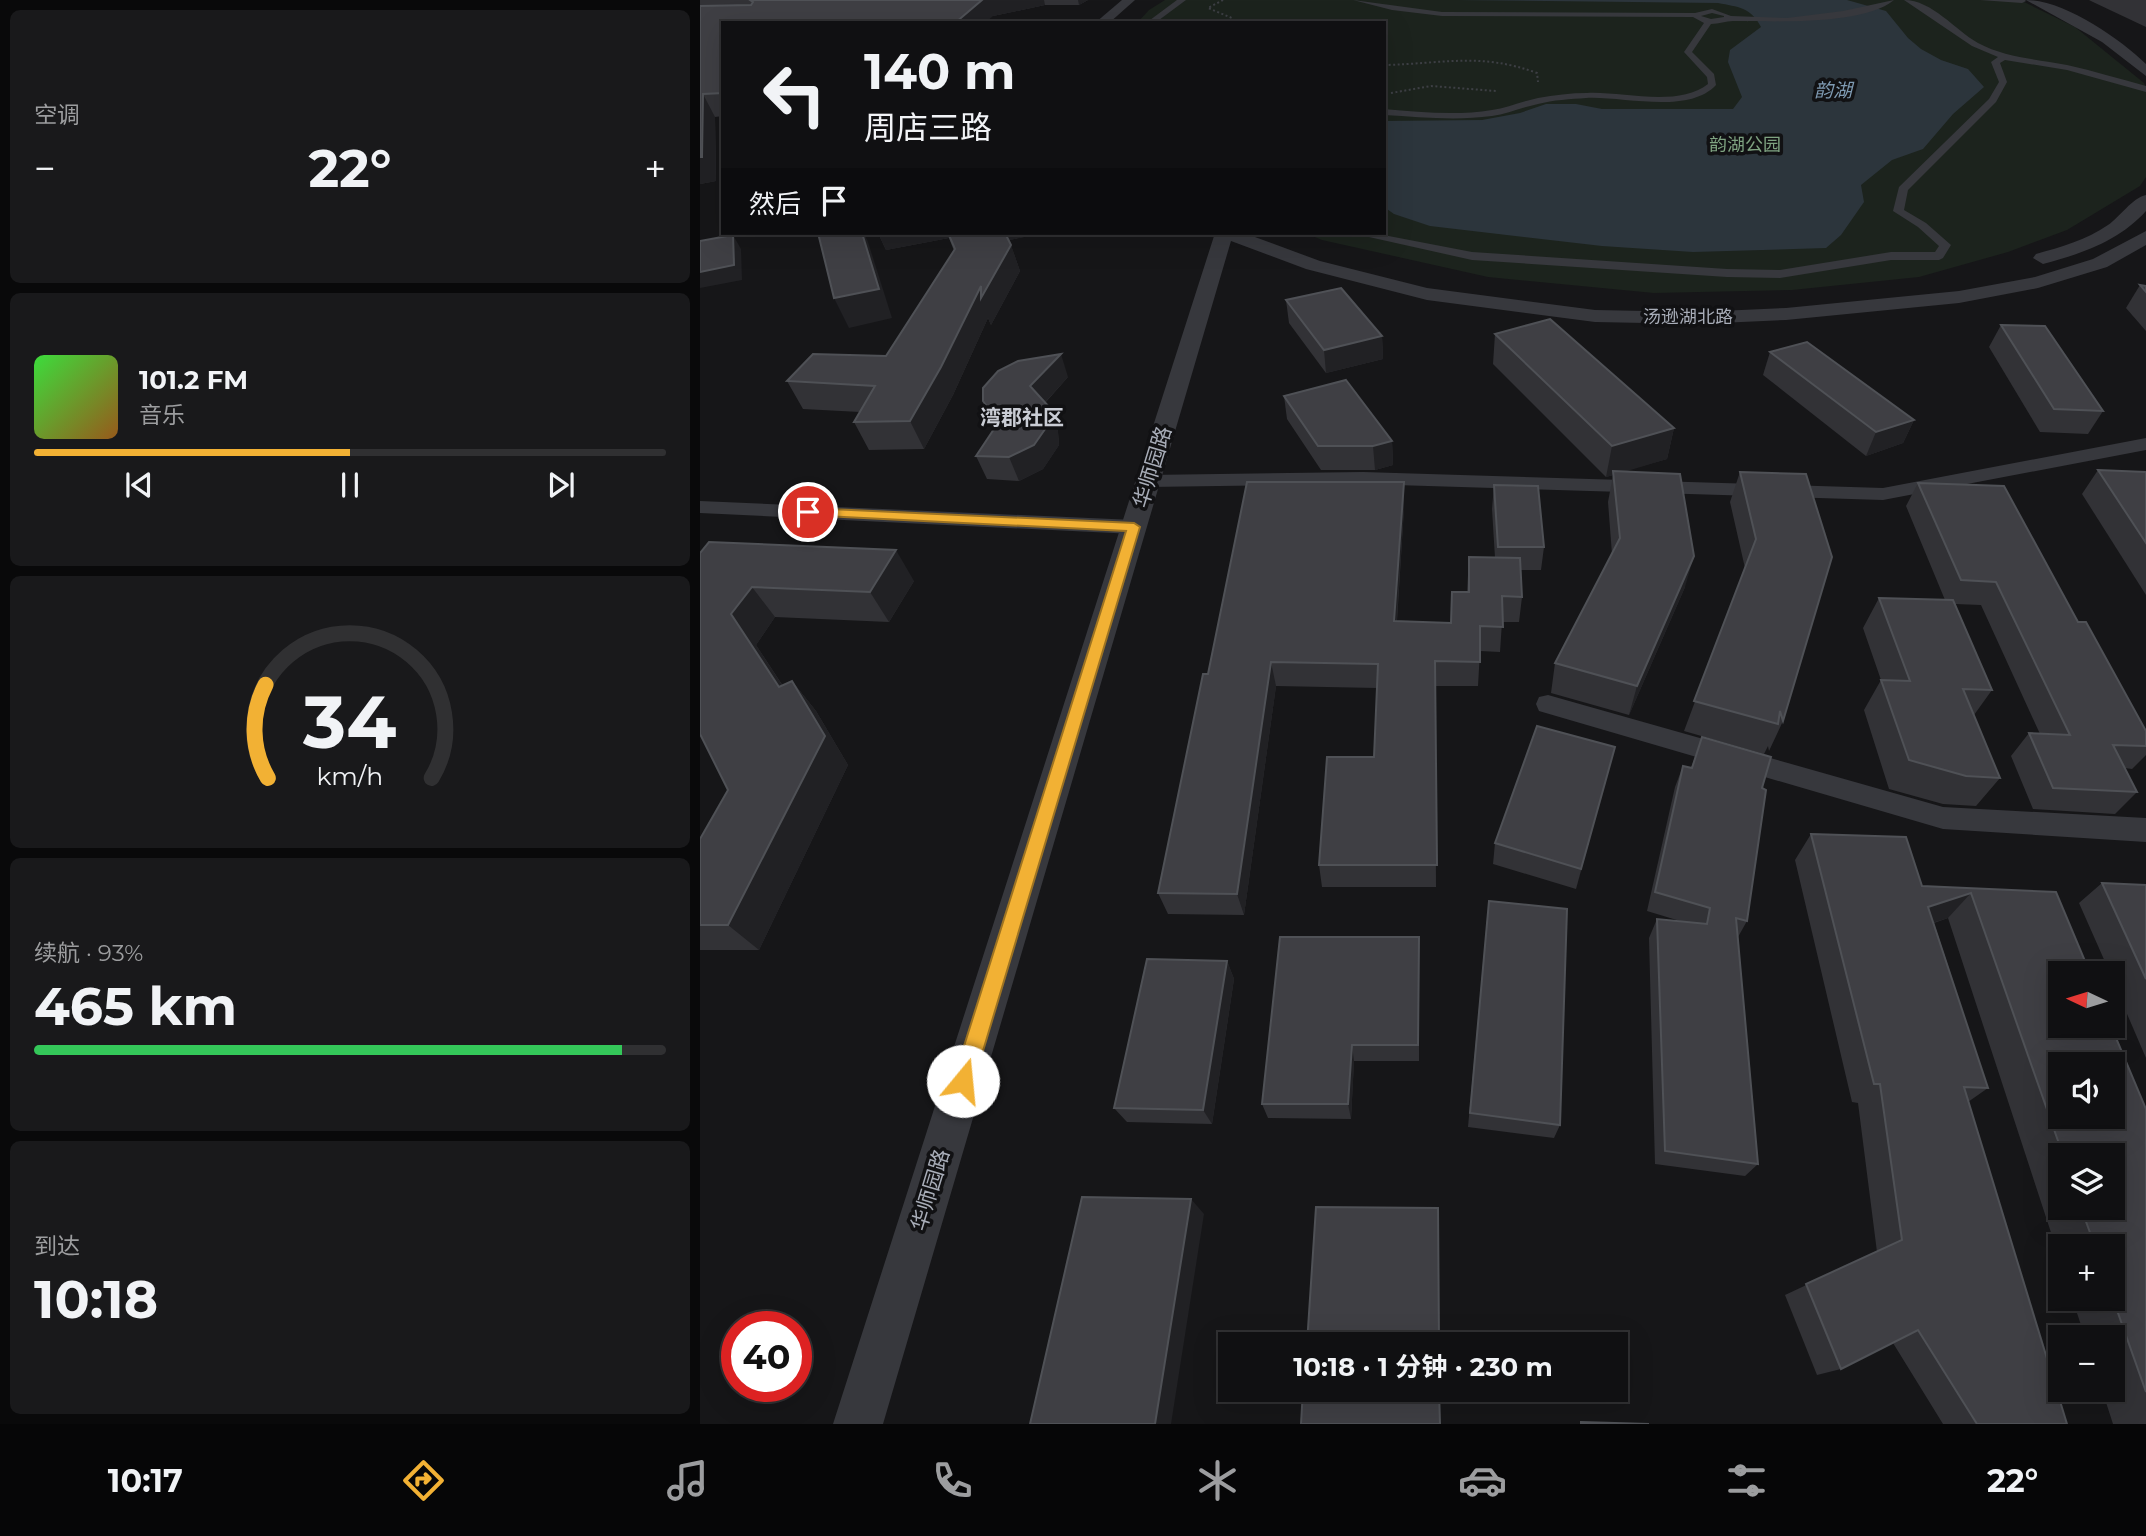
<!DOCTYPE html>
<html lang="zh">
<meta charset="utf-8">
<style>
body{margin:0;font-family:Montserrat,"Noto Sans SC",sans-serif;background:#19191b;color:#f1f3f6;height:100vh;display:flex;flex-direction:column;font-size:26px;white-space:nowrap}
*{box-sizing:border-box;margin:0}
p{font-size:23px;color:#9c9d9f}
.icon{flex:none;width:38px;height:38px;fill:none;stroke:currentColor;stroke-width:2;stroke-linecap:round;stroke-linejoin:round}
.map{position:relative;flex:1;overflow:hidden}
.sheet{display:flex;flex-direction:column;gap:10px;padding:10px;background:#09090a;width:700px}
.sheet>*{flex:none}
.banner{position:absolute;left:21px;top:21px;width:665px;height:214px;border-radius:0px;box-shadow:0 7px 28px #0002,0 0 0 2px #303032;background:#101012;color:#f1f3f6;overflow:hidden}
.needle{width:46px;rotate:274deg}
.controls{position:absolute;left:1348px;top:961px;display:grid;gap:14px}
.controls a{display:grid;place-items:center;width:77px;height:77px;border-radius:0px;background:#101012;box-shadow:0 7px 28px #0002,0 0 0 2px #303032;font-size:35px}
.speed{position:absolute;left:21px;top:1311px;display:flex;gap:14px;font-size:35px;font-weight:700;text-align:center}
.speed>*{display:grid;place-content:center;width:91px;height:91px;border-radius:50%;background:#101012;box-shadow:0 7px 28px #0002,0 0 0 2px #303032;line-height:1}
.speed .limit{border:10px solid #d22;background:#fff;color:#111}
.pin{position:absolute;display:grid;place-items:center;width:60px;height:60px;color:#fff;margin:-30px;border:4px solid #fff;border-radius:50%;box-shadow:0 2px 7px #0007}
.me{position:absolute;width:77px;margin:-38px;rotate:17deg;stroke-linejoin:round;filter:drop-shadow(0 0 5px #0008)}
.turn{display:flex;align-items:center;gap:24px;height:147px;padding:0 28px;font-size:32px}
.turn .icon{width:91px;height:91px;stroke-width:2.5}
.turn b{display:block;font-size:49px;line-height:60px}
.then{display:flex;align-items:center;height:66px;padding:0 28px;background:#0003;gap:14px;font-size:26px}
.big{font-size:52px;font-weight:700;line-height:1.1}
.sheet .widget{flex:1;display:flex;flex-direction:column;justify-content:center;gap:10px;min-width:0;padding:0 24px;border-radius:10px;background:#19191b}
.sheet .dial{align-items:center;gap:0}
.dial svg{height:182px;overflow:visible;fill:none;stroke:#303032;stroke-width:7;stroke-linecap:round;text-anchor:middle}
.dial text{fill:#f1f3f6;stroke:none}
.song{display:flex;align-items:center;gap:21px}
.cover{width:84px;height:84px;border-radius:10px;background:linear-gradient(135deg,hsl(120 70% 55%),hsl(30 70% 35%))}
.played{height:7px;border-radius:4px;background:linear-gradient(90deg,#f2b134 50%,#303032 50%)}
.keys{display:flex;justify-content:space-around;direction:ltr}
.heat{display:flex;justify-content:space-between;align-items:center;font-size:38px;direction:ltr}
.charge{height:10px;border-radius:5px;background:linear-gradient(90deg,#34c759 93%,#303032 0)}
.trip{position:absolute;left:518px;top:1332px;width:410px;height:70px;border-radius:0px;background:#101012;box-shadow:0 7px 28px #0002,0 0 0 2px #303032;font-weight:700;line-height:70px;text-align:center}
.tab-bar{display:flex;height:112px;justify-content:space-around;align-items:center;background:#060607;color:#9c9d9f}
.tab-bar .icon{width:49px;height:49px}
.tab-bar .current{color:#f2b134}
.tab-bar b{font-size:32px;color:#f1f3f6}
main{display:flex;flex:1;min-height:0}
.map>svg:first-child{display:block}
</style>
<main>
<section class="sheet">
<div class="widget"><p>空调</p>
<div class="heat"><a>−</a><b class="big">22°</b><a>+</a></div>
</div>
<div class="widget">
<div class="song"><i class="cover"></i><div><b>101.2 FM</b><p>音乐</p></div></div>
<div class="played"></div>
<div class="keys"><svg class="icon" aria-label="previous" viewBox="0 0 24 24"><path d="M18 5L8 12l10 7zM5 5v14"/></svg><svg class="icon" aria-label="pause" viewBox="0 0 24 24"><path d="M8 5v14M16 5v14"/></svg><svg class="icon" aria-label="next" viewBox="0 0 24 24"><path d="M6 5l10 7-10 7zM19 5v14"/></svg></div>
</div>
<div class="widget dial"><svg viewBox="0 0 100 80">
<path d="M14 69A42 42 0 1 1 86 69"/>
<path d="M14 69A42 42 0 0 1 13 28" stroke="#f2b134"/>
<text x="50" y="56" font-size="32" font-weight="700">34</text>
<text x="50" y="72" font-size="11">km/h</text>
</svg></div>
<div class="widget"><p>续航 · 93%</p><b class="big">465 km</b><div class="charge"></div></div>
<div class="widget"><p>到达</p><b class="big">10:18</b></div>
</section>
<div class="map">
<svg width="1446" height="1424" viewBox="0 0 1446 1424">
<rect width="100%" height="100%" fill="#161618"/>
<path fill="#1c231d" d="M465 0H1320L1375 27 1444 83 1446 87V177L1440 186 1367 230 1308 252 1219 277 1092 290 954 293 788 277 622 240 605 233H684V23H437L449 10Z"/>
<path fill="#2c353c" d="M756 0H1147L1186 11 1208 38 1221 49 1241 60 1268 69 1284 87 1253 114 1223 149 1192 160 1161 185 1164 202 1141 235 1126 248 993 252 902 246 730 226 694 214 684 207V121L782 120 820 113 846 104H876L902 109H1033L1042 97 1028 62 1030 50 1061 27C1051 7 1038 7 1018 3Z"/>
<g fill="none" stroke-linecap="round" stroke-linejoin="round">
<g stroke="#3d3f44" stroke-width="2" stroke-dasharray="2 2.5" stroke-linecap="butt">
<path d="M523 0 508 8 532 18 536 23"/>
<path d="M684 65C742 64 780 52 837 73L838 82"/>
<path d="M691 93 731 86 796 91"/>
</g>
<g fill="#37383d" fill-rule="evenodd">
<path d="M477 0H486L455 23H446Z"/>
<path d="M653 0 742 12 995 13 1012 9 1031 16 1087 18 1143 11 1194 0C1163 26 1072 21 1033 21 1026 21 1019 24 1011 24L992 52 1014 74 1016 85C988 115 923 96 886 98 871 99 853 100 838 104 823 107 807 114 792 116 755 121 720 117 684 115V109C720 112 756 116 792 110 807 108 823 101 838 98 854 95 871 93 887 93 921 91 978 108 1008 84L1007 77 984 52 1004 23 993 17 742 16 692 10ZM1012 13 1024 16V17L1011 19 1001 16Z"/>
<path d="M1204 0C1232 0 1255 30 1278 43 1306 58 1337 59 1367 65 1394 71 1420 79 1446 86V92L1367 70 1305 60 1300 63 1307 82 1296 102 1208 190 1204 210 1226 223 1251 245 1243 258 1239 260H1191L1080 278 1027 277 772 260 651 233H673L772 252 1027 269 1080 270 1191 252H1235L1239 246 1218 227 1193 211 1199 187 1289 99 1299 82 1291 62 1298 57 1272 46Z"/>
<path d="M1280 0H1325L1326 1 1322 3Z"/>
</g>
<g fill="#37383d" fill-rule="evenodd">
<path d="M1446 438V450L1183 500 663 484 448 487 441 485 438 481 441 477 448 475 663 472 1183 488Z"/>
<path d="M0 501 434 520 441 522 444 527 441 532 434 534 0 513Z"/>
<path d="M848 695 1243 807 1446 818V842L1243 829 839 711 836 704 839 697Z"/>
</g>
<g fill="#37383d" fill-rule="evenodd">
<path d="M422 0H435L409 23H395Z"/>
<path d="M1326 0C1364 0 1419 38 1446 64V76L1402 42Z"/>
<path d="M1446 195V211C1419 241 1381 254 1343 264L1333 258 1336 254C1361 247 1386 240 1408 225 1420 217 1432 198 1446 195Z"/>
<path d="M1446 231V245L1407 267 1338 288 1259 303 1086 320 997 324 895 322 727 300 606 269 531 241 183 1424H133L515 233H544L620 261 727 288 895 310 997 312 1086 308 1259 291 1335 277 1393 259Z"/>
</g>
</g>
<g fill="#323236" fill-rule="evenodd">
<path d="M0 0H388L379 5H345L293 16 23 23V116L15 117 16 181 0 184Z"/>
<path d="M1389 0H1446V27L1393 2Z"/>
<path d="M178 233H334V235L309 240 320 271 291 325 288 318 253 395 224 449 169 450 154 422 160 412 103 409 87 381 186 356 254 251 249 238 186 250Z"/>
<path d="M1440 285 1446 286V331L1426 308Z"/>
<path d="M586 300 682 336 683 359 626 373 589 323Z"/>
<path d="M1301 325 1403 411 1388 434 1340 432 1289 347Z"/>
<path d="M795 334 974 428 967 459 924 471 985 587 929 715 851 693 855 663 912 554 908 502 913 475 906 477 793 364Z"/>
<path d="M1070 352 1214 420 1203 443 1166 456 1063 375Z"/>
<path d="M368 377 345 403 350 408 358 432 359 445 343 469 319 481 287 479 276 456 295 428 283 401Z"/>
<path d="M584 396 692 441 693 465 675 470H621L587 419Z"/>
<path d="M1398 470 1446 472V595L1382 494Z"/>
<path d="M1040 472 1106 474 1083 721 1069 751 1068 746 1064 754 984 731 1045 568 1030 502Z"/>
<path d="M704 482V508L697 621 751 623 767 592 769 557 795 558 792 509 794 485 844 547 841 570H821L822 597 819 622H802L800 652 780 651 778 686H735L736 887H622L619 865 674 757 677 688 576 686 544 915 468 914 458 893 508 674Z"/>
<path d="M1218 483 1378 622 1446 731V755L1432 769 1425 768 1437 792 1415 814 1333 809 1311 756 1329 733 1340 734 1281 605 1255 604 1292 690 1274 715 1300 778 1276 806 1243 804 1189 789 1164 710 1181 680 1163 628 1179 598 1245 600 1206 506Z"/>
<path d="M0 553 214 581 189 622 75 617 56 645 83 686 92 681 116 711 148 765 59 950H0V839L28 790Z"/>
<path d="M1002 737 1062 788 1047 921 1038 937 1058 1164 1045 1176 955 1164 949 938 957 919 980 921 947 911 975 787 983 766 991 768Z"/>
<path d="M915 747 876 889 793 864 795 843Z"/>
<path d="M1111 834 1222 886 1356 892 1446 1109V1424H1413L1402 1390H1412V1337H1385L1372 1298H1412V1246H1360V1260L1248 918 1234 923 1288 1088 1268 1102 1367 1424H1243L1193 1343 1141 1369 1117 1375 1085 1295 1177 1252 1158 1103 1152 1102 1095 860ZM1360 1155H1412V1208H1360Z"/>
<path d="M1402 883 1446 885V1058L1412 979V973H1410L1379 903Z"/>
<path d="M787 920 860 1125 854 1138 768 1127Z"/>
<path d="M719 937V1061H654L651 1119 568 1118 562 1104Z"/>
<path d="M527 961 534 979 512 1124 427 1122 414 1108Z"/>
</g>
<g fill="#212124">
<path d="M282 0H344L345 5 293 16 285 23H255Z"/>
<path d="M378 0H388L379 5Z"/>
<path d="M3 94 15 117 16 181 0 184V157Z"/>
<path d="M162 233H164L168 242 192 318 149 328 134 298Z"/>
<path d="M178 233H247L249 238 186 250Z"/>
<path d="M302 233H334V235L305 241Z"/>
<path d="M33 235 41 249 42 280 0 288V272Z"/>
<path d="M311 245 320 271 291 325 288 318 253 395 224 449 210 421 281 286Z"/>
<path d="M682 336 683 359 626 373 624 350Z"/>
<path d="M361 354 368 377 339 409 330 386Z"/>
<path d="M350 408 358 432 359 445 343 469 319 481 309 457Z"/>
<path d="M1214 420 1203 443 1166 456 1176 432Z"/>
<path d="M974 428 967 459 914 475 913 471V475L906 477 912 446Z"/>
<path d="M692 441 693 465 675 470 673 446Z"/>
<path d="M704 482V508L695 646 694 621Z"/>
<path d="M196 550 214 581 189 622 170 592Z"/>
<path d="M994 556 985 587 929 715 937 686Z"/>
<path d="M52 587 75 617 56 645 103 717 79 687 31 614Z"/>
<path d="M571 662 576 686 544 915 537 894Z"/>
<path d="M92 681 116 711 148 765 59 950 28 925Z"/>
<path d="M1271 893 1248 918 1207 931 1228 907Z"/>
<path d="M527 961 534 979 512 1124 503 1110Z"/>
<path d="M652 1045 654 1061 651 1119 648 1104Z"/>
<path d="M491 1199 504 1214 471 1424H455Z"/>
</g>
<g fill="#3f3f44" stroke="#4f5156" stroke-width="2" fill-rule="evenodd">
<path d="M50 0H282L255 23H23V93L3 94 2 157H0V6L51 5 53 2Z"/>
<path d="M118 233H162L179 289 134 298Z"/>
<path d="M248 233H305L311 245 281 298V286L241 367 210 421 154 422 175 386 87 381 113 354 186 356 255 249Z"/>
<path d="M33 235 34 265 0 272V241Z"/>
<path d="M1440 285 1446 286V292Z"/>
<path d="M641 288 682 336 624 350 586 300Z"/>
<path d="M850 319 974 428 912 446 795 334Z"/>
<path d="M1301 325 1345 326 1403 411 1354 409Z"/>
<path d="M1107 342 1214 420 1176 432 1070 352Z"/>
<path d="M361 354 330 386 350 408V422L334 445 309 457 276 456 298 423 283 401V388L298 371 318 361Z"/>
<path d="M646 380 692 441 673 446H618L584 396Z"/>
<path d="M1398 470 1446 472V543Z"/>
<path d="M913 471 980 474 994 556 937 686 855 663 920 538Z"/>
<path d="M1040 472 1106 474 1132 557 1083 721 1080 711 1078 724 994 701 1056 539Z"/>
<path d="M547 482H704L694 621 751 623 752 592H769V557L820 558 822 597 802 596 803 627 780 626V662L735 661 737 865H619L627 757H674L678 664 571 662 537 894 458 893 503 674H508Z"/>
<path d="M1218 483 1304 486 1378 622H1386L1446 731V746L1413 745 1437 792 1353 788 1329 733 1370 735 1296 582 1261 580Z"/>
<path d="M794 485 838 486 844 547H798Z"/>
<path d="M9 542 196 550 170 592 52 587 31 614 79 687 92 681 125 736 28 925H0V839L28 790 0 734V553Z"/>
<path d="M1179 598 1253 600 1292 690 1263 689 1300 778 1266 776 1209 760 1181 680 1210 681Z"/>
<path d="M837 726 915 747 881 869 795 843Z"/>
<path d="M1002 737 1071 757 1062 788 1066 790 1047 921 1036 918 1058 1164 965 1151 957 919 1007 924 1010 908 955 892 983 766 992 768Z"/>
<path d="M1111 834 1206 837 1222 886 1356 892 1390 973H1360V1026H1411L1446 1109V1392L1412 1296V1246H1395L1381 1208H1412V1155H1363L1271 893 1228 907 1288 1088 1264 1087 1367 1424H1277L1218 1330 1141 1369 1106 1284 1202 1240 1180 1084H1174ZM1360 1064H1412V1116H1360Z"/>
<path d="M1402 883 1446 885V979Z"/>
<path d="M789 901 867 909 860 1125 770 1113Z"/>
<path d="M580 937H719L718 1045H652L648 1104H562Z"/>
<path d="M447 959 527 961 503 1110 414 1108Z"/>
<path d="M382 1197 491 1199 455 1424H330Z"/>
<path d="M616 1207 738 1208 739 1344H607Z"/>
<path d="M603 1390H739L740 1424H601Z"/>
<path d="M881 1422 949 1424H881Z"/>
</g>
<path fill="#f2b134" stroke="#9d7322" stroke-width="2" d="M108 508 434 523 440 527 274 1081 270 1089 263 1092 256 1089 253 1081 426 531 104 515 102 512Z"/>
<g text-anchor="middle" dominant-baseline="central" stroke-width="7" stroke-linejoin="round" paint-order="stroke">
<g font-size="18" fill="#7fa381" stroke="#111113">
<text x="1045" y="145">韵湖公园</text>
</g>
<g font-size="18" fill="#a8adb8" stroke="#111113">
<text x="988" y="317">汤逊湖北路</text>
</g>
<g font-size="19" font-style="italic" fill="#7f9bb3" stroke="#111113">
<text x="1133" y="90">韵湖</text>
</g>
<g font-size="21" font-weight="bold" fill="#c9ccd4" stroke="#111113">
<text x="322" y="417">湾郡社区</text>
</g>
<g font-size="21" fill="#a8adb8" stroke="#111113">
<text transform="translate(452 467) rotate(-73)">华师园路</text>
<text transform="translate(230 1190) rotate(-73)">华师园路</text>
</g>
</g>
</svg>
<div class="controls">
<a><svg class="needle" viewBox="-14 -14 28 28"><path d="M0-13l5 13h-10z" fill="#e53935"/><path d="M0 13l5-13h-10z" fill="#9c9d9f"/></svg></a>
<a><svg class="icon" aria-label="sound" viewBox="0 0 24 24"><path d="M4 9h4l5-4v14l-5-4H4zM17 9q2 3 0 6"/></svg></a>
<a><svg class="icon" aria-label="layers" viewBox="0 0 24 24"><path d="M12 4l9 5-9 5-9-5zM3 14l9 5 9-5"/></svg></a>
<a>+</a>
<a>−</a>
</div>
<div class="speed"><div class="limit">40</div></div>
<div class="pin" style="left:108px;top:512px;background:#d93025"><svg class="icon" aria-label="arrive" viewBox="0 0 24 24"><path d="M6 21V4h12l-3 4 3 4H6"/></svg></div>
<svg class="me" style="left:263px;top:1081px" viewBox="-20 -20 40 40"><circle r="19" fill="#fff"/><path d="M0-13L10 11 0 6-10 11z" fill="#f2b134"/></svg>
<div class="trip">10:18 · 1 分钟 · 230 m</div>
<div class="banner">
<div class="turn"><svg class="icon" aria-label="left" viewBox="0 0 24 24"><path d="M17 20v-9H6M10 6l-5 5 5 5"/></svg><div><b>140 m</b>周店三路</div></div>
<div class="then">然后<svg class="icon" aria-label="arrive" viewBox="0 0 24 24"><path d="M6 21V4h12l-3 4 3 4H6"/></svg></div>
</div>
</div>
</main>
<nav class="tab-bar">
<b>10:17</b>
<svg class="icon current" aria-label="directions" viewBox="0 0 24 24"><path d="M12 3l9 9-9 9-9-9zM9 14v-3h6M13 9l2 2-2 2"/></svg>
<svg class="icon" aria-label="music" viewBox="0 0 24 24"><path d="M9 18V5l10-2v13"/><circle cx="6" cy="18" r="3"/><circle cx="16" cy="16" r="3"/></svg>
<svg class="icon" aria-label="phone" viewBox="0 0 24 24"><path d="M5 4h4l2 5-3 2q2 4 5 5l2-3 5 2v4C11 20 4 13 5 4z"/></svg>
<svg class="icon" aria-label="climate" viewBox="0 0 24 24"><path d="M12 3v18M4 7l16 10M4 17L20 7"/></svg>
<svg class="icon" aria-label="car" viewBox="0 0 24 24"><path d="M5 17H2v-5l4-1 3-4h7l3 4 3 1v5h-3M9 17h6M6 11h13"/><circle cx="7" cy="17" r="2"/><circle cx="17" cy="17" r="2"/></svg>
<svg class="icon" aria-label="filters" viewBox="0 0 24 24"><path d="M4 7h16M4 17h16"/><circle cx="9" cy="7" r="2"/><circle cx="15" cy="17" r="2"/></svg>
<b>22°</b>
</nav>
